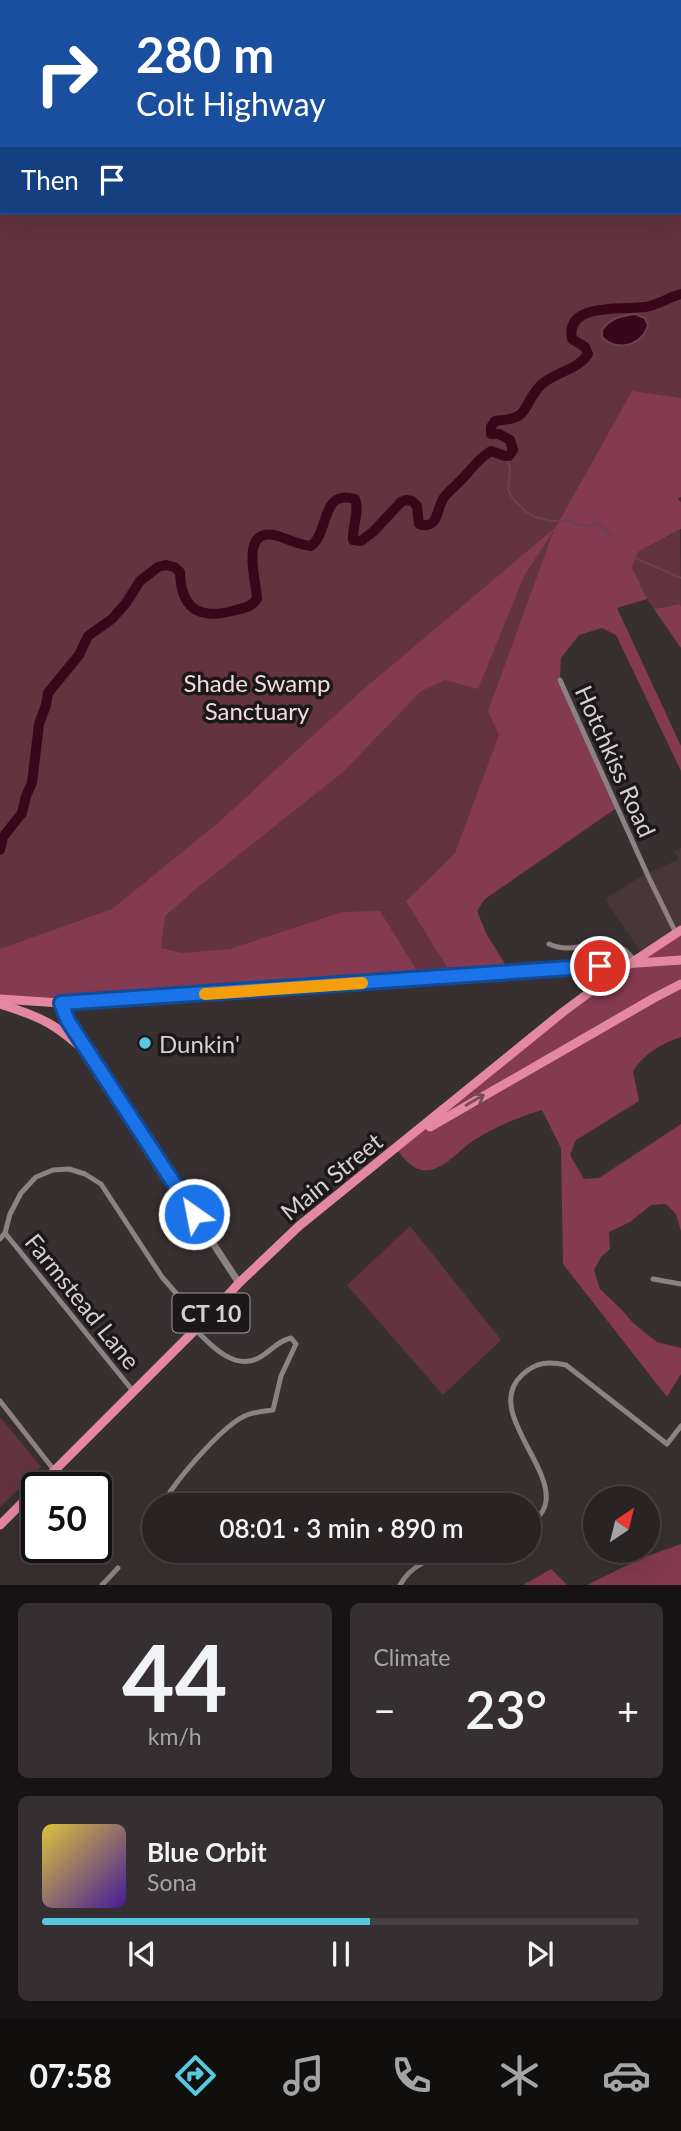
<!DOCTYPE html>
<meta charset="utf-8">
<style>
body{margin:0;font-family:Lato,sans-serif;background:#362f31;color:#f1f3f6;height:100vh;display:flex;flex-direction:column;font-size:26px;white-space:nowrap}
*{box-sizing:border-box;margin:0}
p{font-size:23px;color:#a5a4a6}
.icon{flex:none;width:38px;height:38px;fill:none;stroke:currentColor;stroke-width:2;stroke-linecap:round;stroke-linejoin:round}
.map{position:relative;height:1585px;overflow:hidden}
.drawer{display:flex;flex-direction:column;gap:18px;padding:18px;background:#171314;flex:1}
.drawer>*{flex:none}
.guide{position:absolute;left:0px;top:0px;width:682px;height:214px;box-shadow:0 7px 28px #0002,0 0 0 2px #464041;background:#1a4fa0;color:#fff;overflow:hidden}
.needle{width:46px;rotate:35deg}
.tools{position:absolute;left:583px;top:1486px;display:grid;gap:14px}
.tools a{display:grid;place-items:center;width:77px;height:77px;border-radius:50%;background:#2a2324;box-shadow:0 7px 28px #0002,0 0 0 2px #464041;font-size:35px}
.speed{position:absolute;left:21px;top:1472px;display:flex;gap:14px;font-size:35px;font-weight:700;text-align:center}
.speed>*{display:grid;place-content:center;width:91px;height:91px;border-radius:50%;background:#2a2324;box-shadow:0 7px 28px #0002,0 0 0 2px #464041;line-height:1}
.speed .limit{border:4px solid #111;border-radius:10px;background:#fff;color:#111}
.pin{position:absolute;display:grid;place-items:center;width:60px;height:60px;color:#fff;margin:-30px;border:4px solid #fff;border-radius:50%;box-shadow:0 2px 7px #0007}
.me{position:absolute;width:77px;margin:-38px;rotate:327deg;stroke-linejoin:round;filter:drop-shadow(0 0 5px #0008)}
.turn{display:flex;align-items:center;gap:24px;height:147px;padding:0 21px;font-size:32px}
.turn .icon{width:91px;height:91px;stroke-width:2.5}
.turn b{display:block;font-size:49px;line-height:60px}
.then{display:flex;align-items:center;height:66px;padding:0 21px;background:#0003;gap:14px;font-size:26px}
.big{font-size:52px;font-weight:600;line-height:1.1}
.drawer .tile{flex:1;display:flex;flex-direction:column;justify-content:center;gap:10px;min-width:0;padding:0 24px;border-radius:10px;background:#362f31}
.drawer .dial{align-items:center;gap:0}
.dial b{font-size:91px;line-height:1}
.song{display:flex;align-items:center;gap:21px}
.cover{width:84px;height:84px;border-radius:10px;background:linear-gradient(135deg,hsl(50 70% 55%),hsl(260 70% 35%))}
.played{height:7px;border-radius:4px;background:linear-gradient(90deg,#56c9e1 55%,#464041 55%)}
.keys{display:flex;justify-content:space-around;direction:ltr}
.heat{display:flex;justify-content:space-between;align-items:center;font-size:38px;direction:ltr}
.drawer .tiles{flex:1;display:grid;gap:18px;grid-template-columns:1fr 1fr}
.tile:last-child{grid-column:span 2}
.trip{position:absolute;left:142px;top:1493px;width:399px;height:70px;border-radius:35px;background:#2a2324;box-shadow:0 7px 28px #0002,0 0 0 2px #464041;font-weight:600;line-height:70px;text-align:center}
.dock{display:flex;height:112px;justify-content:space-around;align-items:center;background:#110e0e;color:#a5a4a6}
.dock .icon{width:49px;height:49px}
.dock .selected{color:#56c9e1}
.dock b{font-size:32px;color:#f1f3f6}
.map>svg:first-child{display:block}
</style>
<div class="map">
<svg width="681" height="1585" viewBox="0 0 681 1585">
<rect width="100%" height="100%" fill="#382f30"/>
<path fill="#47373b" d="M681 848V930L643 955 606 901 608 897 647 873 678 860 674 851Z"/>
<g fill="#643340" fill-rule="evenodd">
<path d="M0 0H667L668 2H2V212H681V21V398L632 392 453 977 0 983ZM630 315V344L614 345 601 332C608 320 617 318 630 315Z"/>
<path d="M680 530 681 606 678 604 654 609 647 599 632 567 638 552Z"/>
<path d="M410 1226 501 1340 443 1395 347 1285Z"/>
<path d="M0 1417 41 1467 0 1507Z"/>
</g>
<g fill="#843a50">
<path d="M632 391 681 398V497L678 499 681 502V529L638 552 632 567 647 599 617 608 681 746V771L616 635 602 628 579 635 561 658 560 680 618 807 485 899 477 911 487 935 511 973 453 977 406 901 455 853 499 735 488 711 554 530 524 576 478 689 445 680 421 691 343 772 196 889 165 916 161 948 181 953 230 949 342 912 380 911 422 979 61 1003 0 999V949L112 909 218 823 359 693 556 527Z"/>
<path d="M679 604 681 606V648L654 609Z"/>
<path d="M681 930V1037C662 1043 644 1054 633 1071L639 1101 576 1140 570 1155 584 1179 599 1178 681 1124V1231L676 1214 666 1204 651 1205 630 1222 609 1232 610 1249 601 1257 594 1270 600 1289 623 1311 633 1323 657 1342 681 1348V1374L667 1397 563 1264 561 1148 542 1110C519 1117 497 1126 476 1139 462 1147 448 1166 431 1170 415 1173 404 1160 396 1148L563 1012Z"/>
<path d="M681 1544V1585H587L642 1558Z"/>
<path d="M551 1569 567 1585H523Z"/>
</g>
<path fill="#3b061a" stroke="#694251" stroke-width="2" d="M635 314 645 318 648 325C643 345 617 353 602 337V330C610 318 621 316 635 314Z"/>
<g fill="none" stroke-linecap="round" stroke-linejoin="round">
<g stroke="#694251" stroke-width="2">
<path d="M507 456 510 470 508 490 513 499 526 512 535 517 551 521 568 520 579 525 591 526 596 522 611 535"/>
<path d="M633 557 681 578"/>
</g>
<path stroke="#3b061a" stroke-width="10" d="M0 850 3 837 22 813 26 796 32 783 39 724 46 705 48 693 79 655 88 636 112 619 126 603 140 581 158 567 166 565 174 567 180 572C181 607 197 620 232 611 242 608 251 608 257 599 257 583 239 529 274 535 287 538 298 545 311 546 330 532 320 489 355 499 360 512 352 526 353 540L361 541 374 531 401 502 406 500 412 501 417 506 419 524C424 526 430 526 434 521 438 515 439 506 443 499 447 492 453 489 458 483 470 472 477 459 491 451L505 456H509L513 450 510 440 499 434H491V427L495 421C503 420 515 420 522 413 528 406 532 393 541 385 555 372 578 370 588 354L585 347 572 339C565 302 622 310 645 307 657 306 669 297 681 294"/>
<g stroke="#8c8183" stroke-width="5">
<path d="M560 680 649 878 676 933"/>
<path d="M549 944C582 959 608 924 634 960"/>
<path d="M5 1233 133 1391"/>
<path d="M0 1239 5 1233 10 1214 21 1193 36 1177 53 1170 69 1169 85 1174 101 1184 162 1277 202 1323"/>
<path d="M653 1279 681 1284"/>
<path d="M0 1401 54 1470"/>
<path d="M170 1492C183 1473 225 1423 247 1415 255 1412 265 1411 273 1410L281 1376 296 1344 291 1338C278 1341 273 1349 262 1356 237 1373 212 1347 195 1329"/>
<path d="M528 1528C536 1521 545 1511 546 1501 551 1463 485 1409 522 1375 536 1362 548 1361 566 1365L667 1444 681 1426"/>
<path d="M102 1585 118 1568"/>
<path d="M400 1585C413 1561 438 1557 463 1550"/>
</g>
<path stroke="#8c8183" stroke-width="7" d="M61 1003 68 1021 90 1056 239 1283"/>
<g stroke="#e388a0" stroke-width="9">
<path d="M0 999 61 1003 681 960"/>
<path d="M0 1004C42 1017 58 1025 90 1056"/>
<path d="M430 1127 654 998 681 984"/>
<path d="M0 1525 202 1323 239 1283 299 1226 563 1012 610 977 681 930"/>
</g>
</g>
<defs><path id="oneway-shaft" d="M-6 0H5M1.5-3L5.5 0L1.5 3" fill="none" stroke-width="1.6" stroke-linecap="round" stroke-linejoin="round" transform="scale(1.75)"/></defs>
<use stroke="#764a56" href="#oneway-shaft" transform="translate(475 1100) rotate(-30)"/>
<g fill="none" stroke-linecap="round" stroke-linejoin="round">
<defs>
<path id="route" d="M194 1214 79 1038 68 1021 61 1003 600 966"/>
</defs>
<use href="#route" stroke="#114b97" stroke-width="18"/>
<use href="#route" stroke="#1a73e8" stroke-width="12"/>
<path stroke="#f59e0b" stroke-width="12" d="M205 994 362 983"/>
</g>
<circle fill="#56c9e1" stroke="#1c1819" stroke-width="2.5" cx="145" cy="1043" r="7"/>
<g text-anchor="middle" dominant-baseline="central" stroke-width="7" stroke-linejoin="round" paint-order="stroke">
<rect fill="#1c1819" stroke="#9e989a" stroke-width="2" x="172.5" y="1293.5" width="77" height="39" rx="5"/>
<g font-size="23" font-weight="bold" fill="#d5cfd1">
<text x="211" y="1313">CT 10</text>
</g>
<g font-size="24" fill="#f2dbdf" stroke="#1c1819">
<text x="257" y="682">Shade Swamp<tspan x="257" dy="28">Sanctuary</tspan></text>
</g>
<g font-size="24" fill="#d5cfd1" stroke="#1c1819">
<text transform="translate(616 761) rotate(66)">Hotchkiss Road</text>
<text transform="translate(331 1176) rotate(-39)">Main Street</text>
<text transform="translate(83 1301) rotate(51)">Farmstead Lane</text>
</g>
<g font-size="24" fill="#d5cfd1" stroke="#1c1819" text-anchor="start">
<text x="159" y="1043">Dunkin'</text>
</g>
</g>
</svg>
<div class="tools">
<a><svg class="needle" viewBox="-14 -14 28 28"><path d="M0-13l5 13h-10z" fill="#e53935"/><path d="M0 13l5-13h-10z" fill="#a5a4a6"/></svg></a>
</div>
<div class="speed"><div class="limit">50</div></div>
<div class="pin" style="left:600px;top:966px;background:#d93025"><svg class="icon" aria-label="arrive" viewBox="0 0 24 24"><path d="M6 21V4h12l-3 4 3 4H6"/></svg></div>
<svg class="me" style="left:194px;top:1214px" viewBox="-20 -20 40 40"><circle r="17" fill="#1a73e8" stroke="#fff" stroke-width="3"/><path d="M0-11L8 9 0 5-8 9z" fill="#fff"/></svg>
<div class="trip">08:01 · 3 min · 890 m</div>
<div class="guide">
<div class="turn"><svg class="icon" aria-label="right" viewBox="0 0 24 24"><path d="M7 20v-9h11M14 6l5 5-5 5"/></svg><div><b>280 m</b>Colt Highway</div></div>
<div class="then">Then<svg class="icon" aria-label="arrive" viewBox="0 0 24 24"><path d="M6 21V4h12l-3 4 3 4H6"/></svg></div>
</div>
</div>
<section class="drawer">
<div class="tiles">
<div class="tile dial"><b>44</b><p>km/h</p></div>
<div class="tile"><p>Climate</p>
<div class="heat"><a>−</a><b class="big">23°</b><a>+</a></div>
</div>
<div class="tile">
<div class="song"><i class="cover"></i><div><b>Blue Orbit</b><p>Sona</p></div></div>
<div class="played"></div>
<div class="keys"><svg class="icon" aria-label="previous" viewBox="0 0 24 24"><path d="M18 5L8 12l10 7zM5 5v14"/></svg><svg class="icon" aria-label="pause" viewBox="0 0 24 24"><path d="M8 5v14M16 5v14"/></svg><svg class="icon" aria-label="next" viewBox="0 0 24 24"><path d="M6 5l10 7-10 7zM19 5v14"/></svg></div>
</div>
</div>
</section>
<nav class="dock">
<b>07:58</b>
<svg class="icon selected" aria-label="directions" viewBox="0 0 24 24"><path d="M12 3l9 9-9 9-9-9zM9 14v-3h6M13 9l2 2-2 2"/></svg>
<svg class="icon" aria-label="music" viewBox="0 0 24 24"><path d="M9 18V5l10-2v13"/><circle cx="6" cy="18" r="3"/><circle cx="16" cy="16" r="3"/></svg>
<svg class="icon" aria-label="phone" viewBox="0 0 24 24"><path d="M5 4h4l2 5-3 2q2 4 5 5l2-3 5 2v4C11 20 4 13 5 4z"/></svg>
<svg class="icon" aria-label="climate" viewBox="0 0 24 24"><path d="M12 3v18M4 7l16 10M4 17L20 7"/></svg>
<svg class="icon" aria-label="car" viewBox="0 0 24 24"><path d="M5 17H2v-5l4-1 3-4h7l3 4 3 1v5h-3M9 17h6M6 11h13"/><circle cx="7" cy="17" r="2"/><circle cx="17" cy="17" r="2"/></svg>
</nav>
